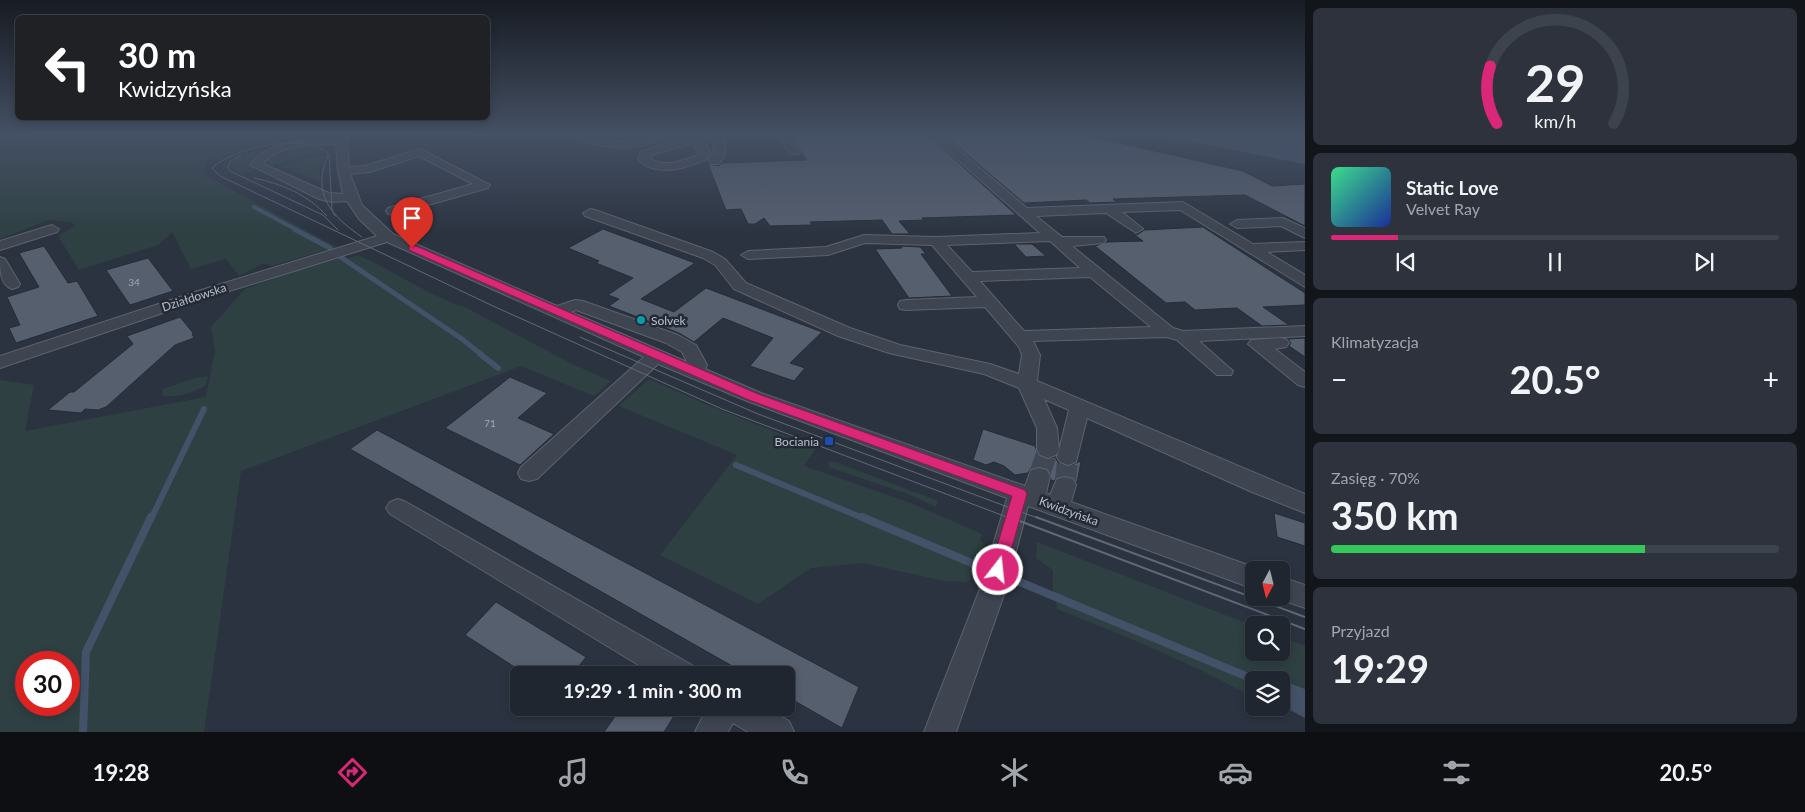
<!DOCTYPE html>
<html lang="pl">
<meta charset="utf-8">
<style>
body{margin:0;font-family:Lato,sans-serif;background:#2d323c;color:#f1f3f6;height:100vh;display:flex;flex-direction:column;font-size:19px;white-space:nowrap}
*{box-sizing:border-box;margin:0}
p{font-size:16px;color:#a2a5ab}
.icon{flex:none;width:28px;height:28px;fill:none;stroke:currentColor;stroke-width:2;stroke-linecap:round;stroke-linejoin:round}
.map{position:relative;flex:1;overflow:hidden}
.side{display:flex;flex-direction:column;gap:8px;padding:8px;background:#12151a;width:500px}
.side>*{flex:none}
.top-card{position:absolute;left:15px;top:15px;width:475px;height:105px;border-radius:8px;box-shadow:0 2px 8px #0003,0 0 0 1px #3d434c;background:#202124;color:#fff;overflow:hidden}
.needle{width:32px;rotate:187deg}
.tools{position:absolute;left:1245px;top:561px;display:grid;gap:10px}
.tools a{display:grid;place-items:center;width:45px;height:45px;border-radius:8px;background:#202630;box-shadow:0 2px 8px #0003,0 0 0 1px #3d434c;font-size:25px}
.speed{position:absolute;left:15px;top:651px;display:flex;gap:10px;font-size:25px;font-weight:700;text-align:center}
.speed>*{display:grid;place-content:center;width:65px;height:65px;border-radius:50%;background:#202630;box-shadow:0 2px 8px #0003,0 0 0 1px #3d434c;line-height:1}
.speed .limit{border:8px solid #d22;background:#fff;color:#111}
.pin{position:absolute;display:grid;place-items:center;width:42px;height:42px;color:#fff;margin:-51px -21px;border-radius:50% 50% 50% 0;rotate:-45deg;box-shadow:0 0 5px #0007}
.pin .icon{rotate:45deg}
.me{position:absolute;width:55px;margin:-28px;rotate:16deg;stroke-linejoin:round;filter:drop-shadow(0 0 4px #0008)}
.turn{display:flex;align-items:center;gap:18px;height:105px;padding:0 20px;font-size:22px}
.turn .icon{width:65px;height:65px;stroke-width:2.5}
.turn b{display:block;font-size:35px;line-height:42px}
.big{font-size:38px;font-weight:700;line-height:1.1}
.side .card{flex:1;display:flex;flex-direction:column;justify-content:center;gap:8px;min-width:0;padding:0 18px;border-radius:8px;background:#2d323c}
.side .dial{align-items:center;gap:0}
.dial svg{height:130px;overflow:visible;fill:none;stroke:#3d434c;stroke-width:7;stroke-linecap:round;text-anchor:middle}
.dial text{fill:#f1f3f6;stroke:none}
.song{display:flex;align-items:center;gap:15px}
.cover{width:60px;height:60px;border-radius:8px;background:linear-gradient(135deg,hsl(150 70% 55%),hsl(230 70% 35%))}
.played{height:5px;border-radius:2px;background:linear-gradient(90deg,#db2777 15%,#3d434c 15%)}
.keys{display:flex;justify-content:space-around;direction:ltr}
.heat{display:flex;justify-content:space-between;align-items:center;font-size:28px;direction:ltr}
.charge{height:8px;border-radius:4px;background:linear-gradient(90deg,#34c759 70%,#3d434c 0)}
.trip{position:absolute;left:510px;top:666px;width:285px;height:50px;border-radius:8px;background:#202630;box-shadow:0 2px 8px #0003,0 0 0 1px #3d434c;font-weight:700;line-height:50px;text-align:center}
.dock{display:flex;height:80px;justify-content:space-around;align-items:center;background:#0d0f13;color:#a2a5ab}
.dock .icon{width:35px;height:35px}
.dock .selected{color:#db2777}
.dock b{font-size:22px;color:#f1f3f6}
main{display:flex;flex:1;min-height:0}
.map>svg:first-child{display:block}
</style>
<main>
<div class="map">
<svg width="1305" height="732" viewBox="0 0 1305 732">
<rect width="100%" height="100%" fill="#2b3340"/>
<g fill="#2e4042" fill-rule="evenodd">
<path d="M0 134H308L209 159 203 169 207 176 337 247 271 266 264 263 239 276 226 259 191 269 172 232 158 245 79 270 58 236 75 226 72 222 48 220 0 239Z"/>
<path d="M286 145 256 156 248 164 254 171 242 174 231 168C231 151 273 147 286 145Z"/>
<path d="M310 145 323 148 325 151 270 166 265 163 273 156Z"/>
<path d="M326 154 320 167V182L286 168H280L285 164Z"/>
<path d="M342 254 348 259 358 255C393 270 430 297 465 307L574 365 611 381 594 396 521 366 241 471 204 732H0V380L34 385 25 431 206 397 215 351 211 327 245 289ZM26 662H69V705H26Z"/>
<path d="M208 376 206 385C191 394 179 397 162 396L163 389C181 384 188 378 208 376Z"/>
<path d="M649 379 705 404 816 448 804 466 908 502 982 534 980 540 984 544 972 576 968 582 944 581 863 563 811 568 758 604 660 555 737 455 619 406Z"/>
<path d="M833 461 938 501 936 507 910 495 829 467 828 462Z"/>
<path d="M1037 542 1254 626V652H1281V637L1305 646V689L1282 680 1281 693V680H1254V698C1191 662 1124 636 1057 609L1053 590V570L1036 558Z"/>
</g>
<g fill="#445269">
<path d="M1152 134H1285L1305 137V164Z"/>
<path d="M1282 680 1305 689V718L1281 705Z"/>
</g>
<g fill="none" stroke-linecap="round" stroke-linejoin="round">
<path stroke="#445269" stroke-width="4" d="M254 207 297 230"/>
<g stroke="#445269" stroke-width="5">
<path d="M294 229 330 248"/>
<path d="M339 256 462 339 482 355"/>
</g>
<g stroke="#445269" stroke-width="6">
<path d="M480 354 498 368"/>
<path d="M736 465 865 519"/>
<path d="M151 519 204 409"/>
</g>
<g stroke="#445269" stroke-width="8">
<path d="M862 517 974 564"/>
<path d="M1015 580 1255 680"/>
<path d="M83 732 86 652 151 517"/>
</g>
</g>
<g fill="#565f6e" stroke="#252c38">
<path d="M789 134H927L1016 215 922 218 924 220 899 221 910 234H892L882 220 810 222 812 225 770 226 764 218 755 224H748L741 209 726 210 708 164 719 166 722 163 807 160Z"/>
<path d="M943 134H1080L1243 171 1272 186 1305 184V226L1245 195 1113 199 1117 202 1090 203 1086 200 1024 203Z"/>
<path d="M1203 227 1305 293V305L1263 307 1289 325 1262 326 1237 308 1195 310 1185 302 1166 303 1095 246 1107 242 1143 241 1128 230 1137 235 1144 230Z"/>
<path d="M603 229 695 263 641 299 674 312 706 288 822 332 790 363 805 368 794 381 750 366 773 338 723 318 694 342 679 333 609 306 619 299 608 295 633 278 596 263 599 261 568 248Z"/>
<path d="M1014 244H1032L1046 256 1026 257Z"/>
<path d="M44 246 68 283 77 281 98 316 16 343 9 328 20 325 7 297 39 287 19 253Z"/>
<path d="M901 246 920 247 926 254H921L952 296 909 298 875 249 902 248Z"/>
<path d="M148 258 173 291 130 305 106 270Z"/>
<path d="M180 317 194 334H192L194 338 175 345 106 407 98 410 85 409 81 413 48 410 70 392H74L133 344 127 336Z"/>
<path d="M1305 338V357L1289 346 1291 343 1288 339Z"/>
<path d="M510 377 547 393 518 418 554 434 520 465 445 428Z"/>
<path d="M983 429 1035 446 1039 457 1047 460 1055 457 1059 464 1067 467 1081 461 1077 483 1073 477 1065 475 1057 477 1054 481 1051 480 1049 469 1039 466 1031 468 1028 473 1015 475 1004 466 994 462 986 465 973 460Z"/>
<path d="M377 430 859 687 842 728 786 696V675H748L350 449Z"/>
<path d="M1274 513 1305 523V546L1277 537Z"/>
<path d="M496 602 586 657 572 675H527L465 635Z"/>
<path d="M621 708H679L664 732H604Z"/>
</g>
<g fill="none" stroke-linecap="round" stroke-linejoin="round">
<g stroke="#414855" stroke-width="21" stroke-dasharray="21 11" stroke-linecap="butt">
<path d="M1039 476 1048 450"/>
<path d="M1065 485 1068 457"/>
</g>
<defs>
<g id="minor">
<path d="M340 134H352L347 140 349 167 365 166 420 149 490 185 488 188 393 215 388 214 386 211 388 208 473 184 419 156 370 172 350 174 362 205 393 234 557 306 575 300 583 301 678 335 696 345 707 365 705 369 761 393 1025 486 1031 470 1039 468 1047 470 1050 476 1046 493 1050 495 1057 479 1065 477 1073 479 1076 485 1071 502 1262 570H1254V589L1028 506 1007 586 956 732H924L981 586 1007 498 747 401 658 364 537 479 529 481 521 479 518 473 521 467 644 357 387 242 207 298 0 368V356L195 292 377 236 359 219 347 201 332 202 319 199 250 165C265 144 294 141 318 139 327 138 334 139 340 134ZM336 144 338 170 343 194 329 193 263 164C276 144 315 145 336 144ZM576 310 666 343 682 352 687 362 571 312Z"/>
<path d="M576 134H591L622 142 653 134H668C651 152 593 152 576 134Z"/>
<path d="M694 134H706L701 139 710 151 705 160C686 168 654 178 638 159L640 153 646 150ZM693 143 698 151 696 156C682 161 663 168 650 158L654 154Z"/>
<path d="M715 134H725V154L719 164H711L708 159 713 153Z"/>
<path d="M776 134H786L800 152 798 154H790Z"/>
<path d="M929 134H940L1027 208 1183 202 1253 244 1305 242V250L1267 252 1305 275V287L1180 210 1122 212 1143 229 1136 233 1106 213 1036 216 1062 237H1104L1106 240 1104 243 1072 246 1173 328 1183 331 1305 326V336L1199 341 1233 371 1231 375H1217L1177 340 1167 337 1033 341 1040 355 1037 381 1305 494V513L1252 492 1087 418 1076 462 1068 465 1060 462 1057 457 1059 450 1056 455 1048 458 1040 455 1037 450V428L1019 388 984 374 889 353 838 336 734 289 715 265 703 258 585 216 583 213 590 209 595 210 713 252 725 259 746 283 850 328 900 345 990 364 1019 374 1022 355 1019 347 985 307 906 310 900 309 898 305 900 301 906 300 977 297 932 245 865 243 828 255 748 259 741 255 748 251 826 247 864 235 936 237 1040 233ZM1050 241 1080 268 972 272 947 245ZM1090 277 1151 327 1024 331 980 281ZM1044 399 1069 410 1059 450 1057 428Z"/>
<path d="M1283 218 1305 228V238L1281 226 1237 228 1230 224 1237 220Z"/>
<path d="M52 225 59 229 57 232 0 250V241Z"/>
<path d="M0 257 5 259 20 284 18 287 12 289C0 285 0 269 0 257Z"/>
<path d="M1280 338 1286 339 1289 343 1286 347 1275 349 1305 372V387L1298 385 1248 344 1251 340Z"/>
<path d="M398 499 406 502 692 665 697 675H655L390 514 386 508 390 502Z"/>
<path d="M1281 577 1305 585V608L1276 598H1281Z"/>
<path d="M707 708H766L789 721 794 732H748L733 723 728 732H695Z"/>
</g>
</defs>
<use href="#minor" stroke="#5c636e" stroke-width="2"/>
<use href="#minor" fill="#3e4551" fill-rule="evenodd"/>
<g stroke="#616977" stroke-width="1">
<path d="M241 155 230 162 228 168 230 171 323 215 338 230"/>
<path d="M328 155C311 194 331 216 362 237"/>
<path d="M254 178C282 184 307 194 327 216"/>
<path d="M335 216 332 210 329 154C305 132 234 147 212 168L220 176 493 306 722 409 1012 519"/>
<path d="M580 337 758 414 1040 519"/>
</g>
<g stroke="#616977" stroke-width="2">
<path d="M1009 517 1305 629"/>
<path d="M1036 517 1305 617"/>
</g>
</g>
<linearGradient id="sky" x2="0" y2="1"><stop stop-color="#181c23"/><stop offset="0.57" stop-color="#445064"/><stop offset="1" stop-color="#445064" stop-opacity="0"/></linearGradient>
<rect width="1305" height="236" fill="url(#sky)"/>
<path fill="#db2777" stroke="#8e194d" d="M409 246H416L758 394 1025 490 1027 494 1004 575 998 576 993 575 990 570 1012 496 749 400 409 250Z"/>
<circle fill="#0f9aa8" stroke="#232a36" stroke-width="2" cx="641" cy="320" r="5"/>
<rect fill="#1a4fb4" stroke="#232a36" stroke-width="2" x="824" y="436" width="10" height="10" rx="2.5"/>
<g text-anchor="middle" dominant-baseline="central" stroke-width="5" stroke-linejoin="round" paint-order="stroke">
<g font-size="10" fill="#a2a8b4">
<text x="134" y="282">34</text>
<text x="490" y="423">71</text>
</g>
<g font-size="12" fill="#bbc1cb" stroke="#232a36">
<text transform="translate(194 297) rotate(-18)">Działdowska</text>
<text transform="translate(1069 511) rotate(20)">Kwidzyńska</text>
</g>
<g font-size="12" fill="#bbc1cb" stroke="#232a36" text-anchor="start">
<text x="651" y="320">Solvek</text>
<text x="819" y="441" text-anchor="end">Bociania</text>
</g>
</g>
</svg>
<div class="tools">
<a><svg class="needle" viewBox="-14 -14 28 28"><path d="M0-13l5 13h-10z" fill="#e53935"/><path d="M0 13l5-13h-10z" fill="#a2a5ab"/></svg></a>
<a><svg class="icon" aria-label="search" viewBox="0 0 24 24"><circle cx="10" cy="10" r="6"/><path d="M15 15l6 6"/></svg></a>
<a><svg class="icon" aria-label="layers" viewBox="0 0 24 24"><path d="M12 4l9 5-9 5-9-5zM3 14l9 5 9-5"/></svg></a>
</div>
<div class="speed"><div class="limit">30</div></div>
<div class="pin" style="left:412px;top:248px;background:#d93025"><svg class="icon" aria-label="arrive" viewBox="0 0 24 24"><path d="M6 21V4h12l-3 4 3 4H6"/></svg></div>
<svg class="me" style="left:998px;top:570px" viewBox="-20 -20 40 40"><circle r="17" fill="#db2777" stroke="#fff" stroke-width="3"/><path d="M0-11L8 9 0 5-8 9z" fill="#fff"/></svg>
<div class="trip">19:29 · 1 min · 300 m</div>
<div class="top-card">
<div class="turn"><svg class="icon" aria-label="left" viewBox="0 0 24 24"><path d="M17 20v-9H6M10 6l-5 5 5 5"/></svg><div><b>30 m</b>Kwidzyńska</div></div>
</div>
</div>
<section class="side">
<div class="card dial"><svg viewBox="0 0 100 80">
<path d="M14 69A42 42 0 1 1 86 69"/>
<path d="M14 69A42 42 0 0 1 10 34" stroke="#db2777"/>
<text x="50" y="56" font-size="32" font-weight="700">29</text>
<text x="50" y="72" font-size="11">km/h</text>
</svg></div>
<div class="card">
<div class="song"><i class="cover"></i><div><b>Static Love</b><p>Velvet Ray</p></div></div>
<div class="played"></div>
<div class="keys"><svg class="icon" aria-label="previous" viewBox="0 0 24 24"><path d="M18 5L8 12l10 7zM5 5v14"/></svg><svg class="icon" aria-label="pause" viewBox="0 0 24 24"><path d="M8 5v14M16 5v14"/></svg><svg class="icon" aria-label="next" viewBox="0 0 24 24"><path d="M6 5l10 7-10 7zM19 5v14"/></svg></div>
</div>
<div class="card"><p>Klimatyzacja</p>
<div class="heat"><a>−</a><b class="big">20.5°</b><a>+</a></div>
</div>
<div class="card"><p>Zasięg · 70%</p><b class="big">350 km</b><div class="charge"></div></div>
<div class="card"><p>Przyjazd</p><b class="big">19:29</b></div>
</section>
</main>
<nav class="dock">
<b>19:28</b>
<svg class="icon selected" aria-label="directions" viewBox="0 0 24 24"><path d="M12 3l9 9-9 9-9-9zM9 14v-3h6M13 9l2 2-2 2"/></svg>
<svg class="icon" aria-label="music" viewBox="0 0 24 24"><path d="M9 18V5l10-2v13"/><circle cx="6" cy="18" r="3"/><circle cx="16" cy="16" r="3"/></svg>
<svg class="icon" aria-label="phone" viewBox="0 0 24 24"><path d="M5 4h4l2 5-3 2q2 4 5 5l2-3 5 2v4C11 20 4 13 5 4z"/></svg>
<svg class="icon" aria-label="climate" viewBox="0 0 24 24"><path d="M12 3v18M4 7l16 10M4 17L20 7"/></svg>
<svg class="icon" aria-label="car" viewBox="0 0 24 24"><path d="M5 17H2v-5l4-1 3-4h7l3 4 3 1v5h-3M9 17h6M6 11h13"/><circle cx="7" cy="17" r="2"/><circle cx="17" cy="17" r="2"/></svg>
<svg class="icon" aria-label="filters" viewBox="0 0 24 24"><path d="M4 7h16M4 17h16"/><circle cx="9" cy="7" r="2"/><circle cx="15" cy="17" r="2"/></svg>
<b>20.5°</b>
</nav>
